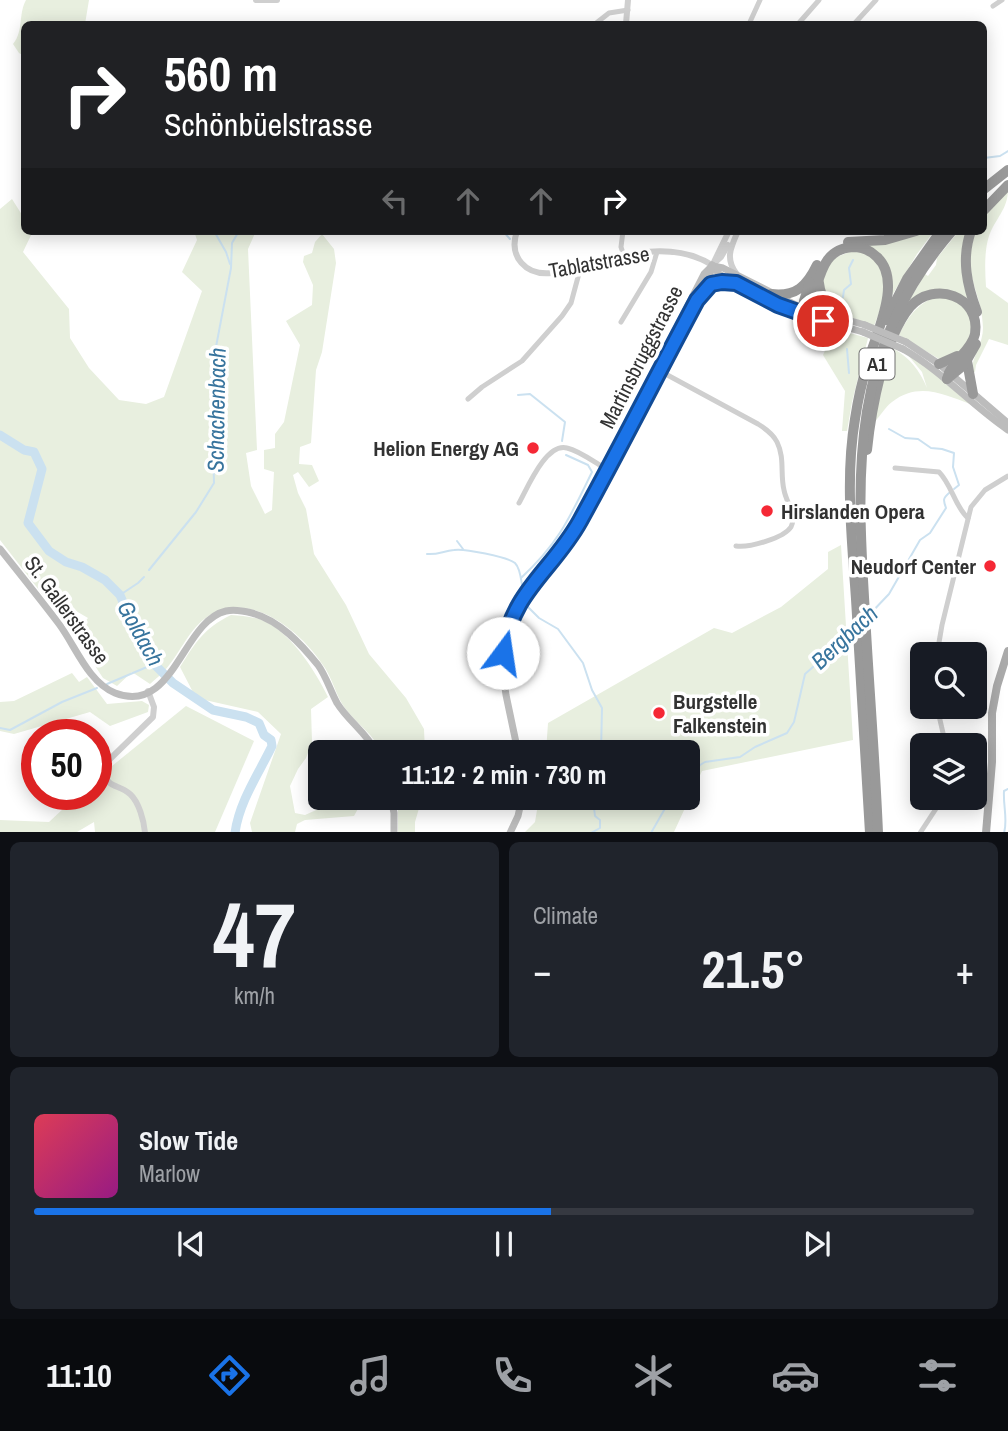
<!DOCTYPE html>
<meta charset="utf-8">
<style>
body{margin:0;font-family:"Archivo Narrow",sans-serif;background:#20242c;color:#f1f3f6;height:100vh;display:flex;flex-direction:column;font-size:26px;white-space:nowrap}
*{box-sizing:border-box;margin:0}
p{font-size:23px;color:#9ea1a6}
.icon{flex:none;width:38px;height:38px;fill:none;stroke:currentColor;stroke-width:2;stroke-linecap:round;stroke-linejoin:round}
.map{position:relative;height:832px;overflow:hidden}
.panel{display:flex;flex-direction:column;gap:10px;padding:10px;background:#0d0f14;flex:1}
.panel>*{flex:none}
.hud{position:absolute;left:21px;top:21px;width:966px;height:214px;border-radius:10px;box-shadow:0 4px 18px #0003;background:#202124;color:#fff;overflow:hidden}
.controls{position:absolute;left:910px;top:642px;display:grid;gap:14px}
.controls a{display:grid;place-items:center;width:77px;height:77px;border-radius:10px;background:#171b24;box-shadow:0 4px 18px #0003;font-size:35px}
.speed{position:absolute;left:21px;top:719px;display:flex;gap:14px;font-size:35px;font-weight:700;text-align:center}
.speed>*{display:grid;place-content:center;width:91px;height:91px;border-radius:50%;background:#171b24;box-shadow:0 4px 18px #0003;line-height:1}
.speed .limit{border:10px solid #d22;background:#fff;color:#111}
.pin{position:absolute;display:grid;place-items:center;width:60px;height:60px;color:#fff;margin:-30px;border:4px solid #fff;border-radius:50%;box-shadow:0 2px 7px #0007}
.me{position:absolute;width:77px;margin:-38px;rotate:14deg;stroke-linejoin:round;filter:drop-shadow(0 0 5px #0008)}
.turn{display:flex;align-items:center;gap:24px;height:147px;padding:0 28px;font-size:32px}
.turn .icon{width:91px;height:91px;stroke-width:2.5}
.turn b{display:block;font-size:49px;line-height:60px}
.lanes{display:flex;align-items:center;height:66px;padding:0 28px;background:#0003;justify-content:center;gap:35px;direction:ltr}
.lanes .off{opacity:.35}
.big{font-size:52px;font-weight:700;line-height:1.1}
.panel .widget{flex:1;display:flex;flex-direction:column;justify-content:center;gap:10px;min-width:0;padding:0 24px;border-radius:10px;background:#20242c}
.panel .dial{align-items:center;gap:0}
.dial b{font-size:91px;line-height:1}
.song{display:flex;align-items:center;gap:21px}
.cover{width:84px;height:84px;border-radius:10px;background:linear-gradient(135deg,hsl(350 70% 55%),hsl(310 70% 35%))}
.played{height:7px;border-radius:4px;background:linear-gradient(90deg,#1a73e8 55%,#363941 55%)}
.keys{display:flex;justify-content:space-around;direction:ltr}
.heat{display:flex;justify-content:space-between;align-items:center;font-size:38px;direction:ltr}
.panel .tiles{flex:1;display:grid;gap:10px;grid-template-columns:1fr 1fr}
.widget:last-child{grid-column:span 2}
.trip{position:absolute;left:308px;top:740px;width:392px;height:70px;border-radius:10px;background:#171b24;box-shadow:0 4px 18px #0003;font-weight:700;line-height:70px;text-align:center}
.tab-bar{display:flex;height:112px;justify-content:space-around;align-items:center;background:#090b0e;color:#9ea1a6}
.tab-bar .icon{width:49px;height:49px}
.tab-bar .selected{color:#1a73e8}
.tab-bar b{font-size:32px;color:#f1f3f6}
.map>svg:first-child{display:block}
</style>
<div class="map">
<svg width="1008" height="833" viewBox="0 0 1008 833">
<rect width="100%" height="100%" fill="#fff"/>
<g fill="#e8efdf">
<path d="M26 0H89L85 24H24V56L19 53 13 44C24 31 18 14 26 0Z"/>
<path d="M1008 190C1008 209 995 219 989 236 984 252 985 270 986 287L1008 303V345L989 339 976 365 975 372 971 371C973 356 983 343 983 328 982 289 960 276 976 231H984V216Z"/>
<path d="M12 199 24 218V231H33L23 252 69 309 70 338 89 368 119 400 146 404 164 397 202 291 182 272 197 240 194 231H256L248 249 257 450 246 453 251 486 265 514 272 510 274 472 264 469V450L275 448V434L284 422 300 345 286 321 312 305 313 285 303 262 304 256 312 253 315 242 322 234 334 249 336 263 322 352 316 370 311 443 300 447 299 464 312 465 319 481 309 487 298 472 293 475 298 493 306 509 314 554 346 605 369 654 406 698 424 729 425 752H381C373 732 352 721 341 702 335 691 332 679 325 668 303 633 252 590 210 615 189 628 181 652 166 669 161 675 155 679 150 684L132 672 117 686 103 678 74 634 88 618 76 611 53 608 0 540V209Z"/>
<path d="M921 231H934L917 254 891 297 889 271 858 246 911 235Z"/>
<path d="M959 231H970L967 243 975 313 958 296 909 301 925 274 928 276 936 265 937 258Z"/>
<path d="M852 251C896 255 886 297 874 326 845 315 833 313 822 282L832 259Z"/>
<path d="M932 298C939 298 949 297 955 300 978 309 975 343 955 355 951 358 944 358 939 359L899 335C908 317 915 307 932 298Z"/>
<path d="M835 329 868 338 852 402 847 431H842L845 391 823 355Z"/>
<path d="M894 349C910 358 920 371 927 388L922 372 907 354 922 363 970 404C945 395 919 381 892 402 885 407 880 417 874 422L880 389Z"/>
<path d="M841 545 853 740 702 771 674 832H525L535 822 539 798H688V752H546L548 723 714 628 732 633 781 607 828 569V552Z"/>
<path d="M231 615C240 616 249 616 259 619 288 628 315 670 328 697L311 709 312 742 306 758 298 769 290 786 295 813 305 815 332 803 349 804 355 798H364L354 816 305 820 297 824 295 832H252L250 823 281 734 258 712 196 698 180 667C196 642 203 629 231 615Z"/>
<path d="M72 673 79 682 87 677 107 704 142 701 149 705 148 712 110 726 90 712 14 734 0 731V702L14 701Z"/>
<path d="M186 706 254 741 215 832H95L94 822 77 832 0 833V820L49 822 78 795 96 794V779Z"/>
<path d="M398 798H422L415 822V832H398Z"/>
</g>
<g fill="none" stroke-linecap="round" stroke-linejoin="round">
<g stroke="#cbe1f0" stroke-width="2">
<path d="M984 158 1000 156 1008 151"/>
<path d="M214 231 226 252 230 264"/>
<path d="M503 231 510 239"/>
<path d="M874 231H875"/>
<path d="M843 297 844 290 851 284 849 268 853 260"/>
<path d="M847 349 849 373"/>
<path d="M518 395 530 394 565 422 562 441"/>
<path d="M889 429 905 438 918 439 931 448 942 449 954 453 953 467 959 485 954 489"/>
<path d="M457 541 463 549"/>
<path d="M427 554C438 555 443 551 454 550 463 548 508 557 515 563 520 568 521 578 522 585"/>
<path d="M149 570 196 512 214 483 211 373 231 268 232 243 239 231"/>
<path d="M521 578C559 543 570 517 592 472L588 465 566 455"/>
<path d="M120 595 138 583 144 577"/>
<path d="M527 606 539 618 558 629 583 663 592 690 602 708 601 752"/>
<path d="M869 615 889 594 920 540 930 533 946 508C943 500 943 498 949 493"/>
<path d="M107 684 154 664"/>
<path d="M0 728 10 730 62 702 97 688"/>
<path d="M688 778 700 765 705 762 740 757 755 747 787 733 794 722 805 674 853 632"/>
<path d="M591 833 600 828V820L595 816 594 808 597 798"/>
<path d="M651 833 671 798"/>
<path d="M1004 833C1008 820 1003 806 1004 791L1008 789"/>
</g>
<path stroke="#cbe1f0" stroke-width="9" d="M0 435 24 450 34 452 42 469 28 523 49 551 66 562 82 567 105 580 120 595 130 619 145 639 154 664 173 683 213 710 246 717 259 723 264 735 271 740 272 746C259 773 239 802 235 833"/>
<g stroke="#cfcfcf" stroke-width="5">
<path d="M993 6 1002 0"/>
<path d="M595 24 609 13 628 10"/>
<path d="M749 24 760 0"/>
<path d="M798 24 819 0"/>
<path d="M854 24 876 0"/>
<path d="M623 231 621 247 624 256"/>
<path d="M621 322 651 272 657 252"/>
<path d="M660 371 758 424C766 429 773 434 777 442 785 458 780 474 784 490 786 502 797 515 791 527 784 538 749 548 736 546"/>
<path d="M468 399 482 387 522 361 562 316 571 303 581 266"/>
<path d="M895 468 939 472C952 485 955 507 968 518"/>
<path d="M519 503C527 489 546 442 567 448 580 451 594 462 606 469"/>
<path d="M937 654 942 625 971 507 985 490 1008 476"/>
<path d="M937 707 946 746"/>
<path d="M920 833 943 798"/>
</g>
<g stroke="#cfcfcf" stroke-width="6">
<path d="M256 0H277"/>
<path d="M626 24 628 0"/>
<path d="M517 231C508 257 526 276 552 273 603 262 664 235 712 265"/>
<path d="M713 264 729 231"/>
<path d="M712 265 721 257 728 245"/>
<path d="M736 273C725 258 731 247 738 231"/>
<path d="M145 833C144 821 139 802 130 794 120 785 108 788 103 773L107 762 153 717 154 707 148 691"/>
</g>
<g stroke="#bcbcbc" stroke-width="7">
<path d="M712 265 719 274 778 305 803 315 863 332"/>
<path d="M713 266 723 268 796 305 865 325"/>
<path d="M704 291 717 282H731"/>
<path d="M906 342 939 364 1008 423"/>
<path d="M903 349C942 371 971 405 1008 430"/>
<path d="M608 462 704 274 712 266"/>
<path d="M0 549C20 574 40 599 59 624 76 647 88 682 115 693 174 716 182 621 226 611 235 609 244 611 252 613 279 620 301 644 318 665 326 676 330 690 337 703 348 721 367 733 376 752"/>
<path d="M518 752 506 695 502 666 506 633 514 612 580 522 709 279 712 265"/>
<path d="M391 798 394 813V833"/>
<path d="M510 833 518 816 522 798"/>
</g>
<path stroke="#aaa" stroke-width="8" d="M986 833 992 762V713L997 686 1008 651"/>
<g stroke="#999" stroke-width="10">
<path d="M984 189 1008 170"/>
<path d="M984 210 1008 185"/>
<path d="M971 231C961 259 967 285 977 312"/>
<path d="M848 242 885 240 916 231"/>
<path d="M819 283C821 301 831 311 847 320"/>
<path d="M771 294C796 297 807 286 817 265"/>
<path d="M803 315C822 294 814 249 853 247 862 247 871 251 877 257 903 281 876 333 868 362 862 381 858 399 855 419 845 478 852 540 856 599 861 677 865 755 870 833"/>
<path d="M803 315 804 301 810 282"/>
<path d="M886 320 907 279 941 231"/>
<path d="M967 361 973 394"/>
<path d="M939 364 957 356"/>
<path d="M947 379 964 365 976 344"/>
<path d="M867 450C871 410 884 338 910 307 934 280 981 296 975 334 971 352 951 360 947 379"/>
<path d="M878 833C875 760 869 687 865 614 856 468 850 349 952 231"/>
</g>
<g stroke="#bcbcbc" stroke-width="7">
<path d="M865 325 906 342"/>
<path d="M863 332 903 349"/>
</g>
</g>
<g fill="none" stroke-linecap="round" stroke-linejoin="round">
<defs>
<path id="route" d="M503 653C511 592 553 570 580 521 620 448 658 373 697 300L711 284 722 282 736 283 778 305 823 321"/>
</defs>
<use href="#route" stroke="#114b97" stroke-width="18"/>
<use href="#route" stroke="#1a73e8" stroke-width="12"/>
</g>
<g fill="#f52835" stroke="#fff" stroke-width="2.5">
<circle cx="533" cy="448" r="7"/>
<circle cx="767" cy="511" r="7"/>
<circle cx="990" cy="566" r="7"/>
<circle cx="659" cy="713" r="7"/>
</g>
<g text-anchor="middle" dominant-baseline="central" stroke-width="7" stroke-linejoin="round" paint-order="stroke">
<rect fill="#fff" stroke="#707070" stroke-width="2" x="859.5" y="348.5" width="35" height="31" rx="5"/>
<g font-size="19" font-weight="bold" fill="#323232">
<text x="877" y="364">A1</text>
</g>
<g font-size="21" fill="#323232" stroke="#fff">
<text transform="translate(599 262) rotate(-10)">Tablatstrasse</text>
<text transform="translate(641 357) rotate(-63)">Martinsbruggstrasse</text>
<text transform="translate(67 610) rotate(54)">St. Gallerstrasse</text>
</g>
<g font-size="21" font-weight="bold" fill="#323232" stroke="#fff" text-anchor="end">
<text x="519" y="448">Helion Energy AG</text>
<text x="781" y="511" text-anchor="start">Hirslanden Opera</text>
<text x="976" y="566">Neudorf Center</text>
<text x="673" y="701" text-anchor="start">Burgstelle<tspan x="673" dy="24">Falkenstein</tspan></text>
</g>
<g font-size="23" font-style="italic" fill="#37749d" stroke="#fff">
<text transform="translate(216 410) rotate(-89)">Schachenbach</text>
<text transform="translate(141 633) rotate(61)">Goldach</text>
<text transform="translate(844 637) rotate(-43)">Bergbach</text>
</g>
</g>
</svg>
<div class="controls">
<a><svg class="icon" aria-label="search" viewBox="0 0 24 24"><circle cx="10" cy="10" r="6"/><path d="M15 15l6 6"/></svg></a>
<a><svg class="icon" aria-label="layers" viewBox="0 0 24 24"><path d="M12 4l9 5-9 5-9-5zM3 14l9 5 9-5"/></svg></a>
</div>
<div class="speed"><div class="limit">50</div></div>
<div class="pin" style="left:823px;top:321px;background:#d93025"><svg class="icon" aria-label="arrive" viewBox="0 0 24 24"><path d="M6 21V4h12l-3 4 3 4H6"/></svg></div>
<svg class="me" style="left:503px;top:653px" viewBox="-20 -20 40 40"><circle r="19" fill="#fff"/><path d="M0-13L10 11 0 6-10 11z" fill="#1a73e8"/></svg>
<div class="trip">11:12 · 2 min · 730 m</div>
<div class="hud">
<div class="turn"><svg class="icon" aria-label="right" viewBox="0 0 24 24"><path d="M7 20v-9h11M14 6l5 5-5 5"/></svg><div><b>560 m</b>Schönbüelstrasse</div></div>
<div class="lanes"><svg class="icon off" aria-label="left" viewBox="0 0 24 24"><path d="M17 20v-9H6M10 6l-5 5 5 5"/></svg><svg class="icon off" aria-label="ahead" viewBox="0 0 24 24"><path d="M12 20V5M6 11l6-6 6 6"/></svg><svg class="icon off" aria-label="ahead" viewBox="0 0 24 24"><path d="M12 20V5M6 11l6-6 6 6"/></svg><svg class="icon" aria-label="right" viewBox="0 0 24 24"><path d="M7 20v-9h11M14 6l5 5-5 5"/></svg></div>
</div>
</div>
<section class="panel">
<div class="tiles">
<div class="widget dial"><b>47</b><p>km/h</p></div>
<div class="widget"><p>Climate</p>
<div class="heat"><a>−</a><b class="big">21.5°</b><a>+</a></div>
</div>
<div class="widget">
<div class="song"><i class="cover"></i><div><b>Slow Tide</b><p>Marlow</p></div></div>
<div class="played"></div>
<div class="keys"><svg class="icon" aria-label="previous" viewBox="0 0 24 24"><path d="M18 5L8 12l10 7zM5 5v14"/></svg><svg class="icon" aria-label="pause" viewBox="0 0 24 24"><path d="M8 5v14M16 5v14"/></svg><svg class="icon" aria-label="next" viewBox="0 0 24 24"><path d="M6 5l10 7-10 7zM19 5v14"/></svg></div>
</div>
</div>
</section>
<nav class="tab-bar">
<b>11:10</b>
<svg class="icon selected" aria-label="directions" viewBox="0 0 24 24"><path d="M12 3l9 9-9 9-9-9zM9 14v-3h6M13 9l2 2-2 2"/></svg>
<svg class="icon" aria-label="music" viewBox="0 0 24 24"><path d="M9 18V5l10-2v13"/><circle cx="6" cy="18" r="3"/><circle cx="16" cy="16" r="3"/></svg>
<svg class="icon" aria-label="phone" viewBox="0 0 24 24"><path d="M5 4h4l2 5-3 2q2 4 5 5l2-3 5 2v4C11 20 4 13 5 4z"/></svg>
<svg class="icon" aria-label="climate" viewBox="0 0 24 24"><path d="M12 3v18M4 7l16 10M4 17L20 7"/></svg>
<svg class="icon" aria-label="car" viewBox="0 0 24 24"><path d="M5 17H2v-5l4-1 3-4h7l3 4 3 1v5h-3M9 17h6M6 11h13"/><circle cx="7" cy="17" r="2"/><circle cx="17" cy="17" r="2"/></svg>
<svg class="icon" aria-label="filters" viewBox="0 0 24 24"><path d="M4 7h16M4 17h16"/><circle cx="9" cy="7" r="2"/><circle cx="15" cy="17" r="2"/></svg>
</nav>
